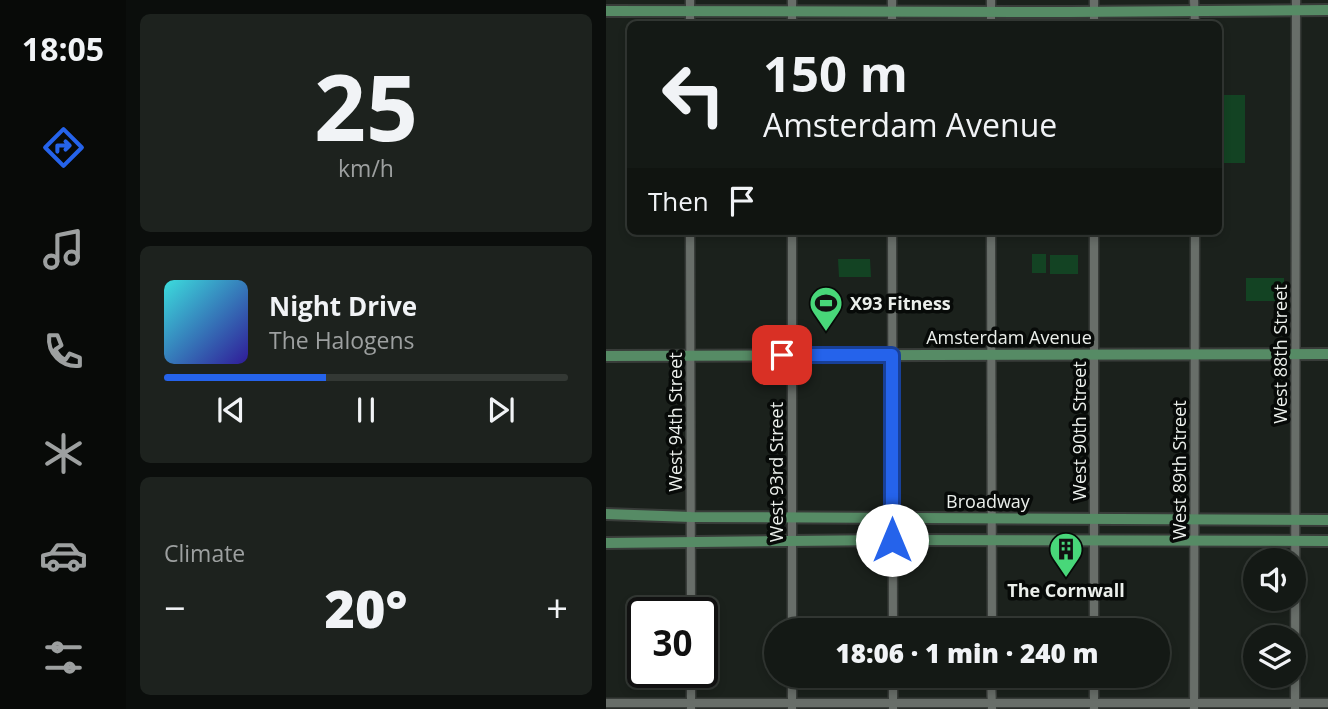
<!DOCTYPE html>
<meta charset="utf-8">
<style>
body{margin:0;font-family:"Open Sans",sans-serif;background:#1d221e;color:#f1f3f6;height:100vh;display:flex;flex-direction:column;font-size:26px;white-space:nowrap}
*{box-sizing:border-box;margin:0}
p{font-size:23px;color:#9da0a0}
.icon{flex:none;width:38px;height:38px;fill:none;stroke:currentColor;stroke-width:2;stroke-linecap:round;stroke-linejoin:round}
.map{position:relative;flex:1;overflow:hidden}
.side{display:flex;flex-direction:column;gap:14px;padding:14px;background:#0b0e0c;width:480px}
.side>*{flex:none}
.guide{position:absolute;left:21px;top:21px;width:595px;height:214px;border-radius:10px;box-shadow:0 4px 10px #0003,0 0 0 2px #333834;background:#141915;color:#f1f3f6;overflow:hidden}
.buttons{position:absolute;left:637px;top:548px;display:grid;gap:14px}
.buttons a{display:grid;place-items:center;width:63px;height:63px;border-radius:50%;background:#141915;box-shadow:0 4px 10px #0003,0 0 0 2px #333834;font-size:35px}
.speed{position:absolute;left:21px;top:597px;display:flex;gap:14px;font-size:35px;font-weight:700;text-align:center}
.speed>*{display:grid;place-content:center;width:91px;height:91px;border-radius:50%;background:#141915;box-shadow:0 4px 10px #0003,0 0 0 2px #333834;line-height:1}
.speed .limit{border:4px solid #111;border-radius:10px;background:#fff;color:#111}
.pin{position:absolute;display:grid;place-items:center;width:60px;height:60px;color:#fff;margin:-30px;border-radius:14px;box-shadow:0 4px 10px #0006}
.me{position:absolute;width:77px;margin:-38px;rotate:0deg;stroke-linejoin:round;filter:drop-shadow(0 0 5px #0008)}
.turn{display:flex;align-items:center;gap:24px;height:147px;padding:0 21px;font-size:32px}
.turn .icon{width:91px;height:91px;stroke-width:2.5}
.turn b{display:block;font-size:49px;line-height:60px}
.then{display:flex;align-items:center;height:66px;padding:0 21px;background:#0003;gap:14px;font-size:26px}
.big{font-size:52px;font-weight:800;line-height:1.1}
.side .widget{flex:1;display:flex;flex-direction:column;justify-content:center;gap:10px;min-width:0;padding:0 24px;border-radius:10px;background:#1d221e}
.side .dial{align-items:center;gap:0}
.dial b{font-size:91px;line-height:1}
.song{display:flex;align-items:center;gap:21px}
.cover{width:84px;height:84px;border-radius:10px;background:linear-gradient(135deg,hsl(180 70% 55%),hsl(250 70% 35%))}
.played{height:7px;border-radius:4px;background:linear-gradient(90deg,#2563eb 40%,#333834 40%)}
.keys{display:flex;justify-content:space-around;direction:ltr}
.heat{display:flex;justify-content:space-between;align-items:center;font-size:38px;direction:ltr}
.trip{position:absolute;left:158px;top:618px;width:406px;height:70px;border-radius:35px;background:#141915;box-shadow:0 4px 10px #0003,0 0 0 2px #333834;font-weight:800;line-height:70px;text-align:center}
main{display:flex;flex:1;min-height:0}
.tab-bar{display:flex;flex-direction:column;width:126px;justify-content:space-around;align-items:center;background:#080a08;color:#9da0a0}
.tab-bar .icon{width:49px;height:49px}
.tab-bar .active{color:#2563eb}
.tab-bar b{font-size:32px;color:#f1f3f6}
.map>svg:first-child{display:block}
</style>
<main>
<nav class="tab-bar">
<b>18:05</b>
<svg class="icon active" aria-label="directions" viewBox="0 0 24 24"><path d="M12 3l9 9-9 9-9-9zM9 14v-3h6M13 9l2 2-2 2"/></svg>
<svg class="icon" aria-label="music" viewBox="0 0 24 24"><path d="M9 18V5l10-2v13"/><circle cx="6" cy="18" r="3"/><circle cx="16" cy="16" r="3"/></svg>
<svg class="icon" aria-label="phone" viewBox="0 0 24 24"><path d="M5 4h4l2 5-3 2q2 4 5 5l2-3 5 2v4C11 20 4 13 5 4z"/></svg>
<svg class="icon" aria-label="climate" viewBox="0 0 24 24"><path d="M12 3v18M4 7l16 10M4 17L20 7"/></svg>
<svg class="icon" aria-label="car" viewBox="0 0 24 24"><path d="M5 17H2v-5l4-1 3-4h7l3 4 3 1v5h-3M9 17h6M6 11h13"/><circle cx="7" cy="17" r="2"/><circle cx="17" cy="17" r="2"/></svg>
<svg class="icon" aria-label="filters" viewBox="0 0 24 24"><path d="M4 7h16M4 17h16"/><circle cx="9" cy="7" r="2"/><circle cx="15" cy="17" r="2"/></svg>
</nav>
<section class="side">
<div class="widget dial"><b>25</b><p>km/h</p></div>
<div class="widget">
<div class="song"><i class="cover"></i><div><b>Night Drive</b><p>The Halogens</p></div></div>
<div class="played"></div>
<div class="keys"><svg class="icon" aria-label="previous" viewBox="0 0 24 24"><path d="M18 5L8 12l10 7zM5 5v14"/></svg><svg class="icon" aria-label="pause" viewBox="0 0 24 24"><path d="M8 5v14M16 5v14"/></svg><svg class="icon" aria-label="next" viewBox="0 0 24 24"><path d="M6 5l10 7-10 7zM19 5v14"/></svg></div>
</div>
<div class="widget"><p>Climate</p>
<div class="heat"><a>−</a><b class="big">20°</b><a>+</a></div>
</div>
</section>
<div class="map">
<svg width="723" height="709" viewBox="0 0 723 709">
<rect width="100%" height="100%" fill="#1b211c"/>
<g fill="#134323">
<rect x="613" y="95" width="26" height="68"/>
<rect x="426" y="254" width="14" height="19"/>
<rect x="444" y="255" width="28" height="19"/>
<path d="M232 259H264L265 277H233Z"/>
<rect x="640" y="278" width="38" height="23"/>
</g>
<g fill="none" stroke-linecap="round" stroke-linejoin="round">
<defs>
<g id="minor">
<path d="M84 0V24"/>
<path d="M385 0V24"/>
<path d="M488 0V24"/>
<path d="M588 0 589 24"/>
<path d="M186 24V0"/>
<path d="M286 24V0"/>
<path d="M84 231 85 612"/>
<path d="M286 231 287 630"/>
<path d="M385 231 386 630"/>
<path d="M488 231V630"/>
<path d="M186 630V231"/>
<path d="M85 672V709"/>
<path d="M186 676V709"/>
<path d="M287 676V709"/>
<path d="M385 676 386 709"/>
<path d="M488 676V709"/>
<path d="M0 703H723"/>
<path d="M588 709 589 231"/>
<path d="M689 709 690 0"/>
</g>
<g id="major">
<path d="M0 11 463 12 723 10"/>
<path d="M0 356 723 354"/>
<path d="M0 514 85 517 723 520"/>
<path d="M0 543 286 540 723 541"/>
</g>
</defs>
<use href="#minor" stroke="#383c39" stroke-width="11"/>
<use href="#major" stroke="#383c39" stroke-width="14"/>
<use href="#minor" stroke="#686e69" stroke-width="8"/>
<use href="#major" stroke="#568b65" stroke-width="10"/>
</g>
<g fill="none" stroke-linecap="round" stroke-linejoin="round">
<defs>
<path id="route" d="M176 355H286V540"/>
</defs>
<use href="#route" stroke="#184099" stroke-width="18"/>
<use href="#route" stroke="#2563eb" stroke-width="12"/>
</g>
<defs>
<symbol id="stadium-pin" viewBox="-11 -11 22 30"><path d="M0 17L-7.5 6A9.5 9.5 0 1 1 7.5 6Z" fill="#48d779" stroke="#070a08"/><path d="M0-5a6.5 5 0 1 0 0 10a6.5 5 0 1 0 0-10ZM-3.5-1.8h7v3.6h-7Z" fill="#111"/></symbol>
<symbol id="building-pin" viewBox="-11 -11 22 30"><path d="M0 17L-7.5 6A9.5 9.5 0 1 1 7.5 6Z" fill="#48d779" stroke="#070a08"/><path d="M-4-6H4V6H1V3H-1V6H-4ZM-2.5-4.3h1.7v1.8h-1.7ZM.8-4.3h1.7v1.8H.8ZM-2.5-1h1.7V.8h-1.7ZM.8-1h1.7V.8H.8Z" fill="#111"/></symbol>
</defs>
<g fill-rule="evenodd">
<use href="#stadium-pin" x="201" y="284" width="38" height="52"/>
<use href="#building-pin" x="441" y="530" width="38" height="52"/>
</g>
<g text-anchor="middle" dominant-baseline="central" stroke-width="7" stroke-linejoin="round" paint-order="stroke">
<g font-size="18" font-weight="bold" fill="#ebefeb" stroke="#070a08" text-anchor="start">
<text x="244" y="303">X93 Fitness</text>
<text x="460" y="590" text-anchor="middle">The Cornwall</text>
</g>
<g font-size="18" fill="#ebefeb" stroke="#070a08">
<text x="403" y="337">Amsterdam Avenue</text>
<text transform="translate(674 354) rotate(-90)">West 88th Street</text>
<text transform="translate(69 422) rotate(-90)">West 94th Street</text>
<text transform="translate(473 431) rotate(-90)">West 90th Street</text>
<text transform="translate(573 470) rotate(-90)">West 89th Street</text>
<text transform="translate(170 472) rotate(-90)">West 93rd Street</text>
<text x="382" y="501">Broadway</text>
</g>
</g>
</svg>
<div class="buttons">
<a><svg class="icon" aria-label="sound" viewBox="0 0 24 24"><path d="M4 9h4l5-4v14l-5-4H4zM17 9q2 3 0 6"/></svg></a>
<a><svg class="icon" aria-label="layers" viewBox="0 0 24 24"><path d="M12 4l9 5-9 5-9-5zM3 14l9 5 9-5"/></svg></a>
</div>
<div class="speed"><div class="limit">30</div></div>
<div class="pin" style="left:176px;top:355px;background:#d93025"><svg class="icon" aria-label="arrive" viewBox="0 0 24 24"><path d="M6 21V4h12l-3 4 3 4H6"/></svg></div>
<svg class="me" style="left:286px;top:540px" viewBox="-20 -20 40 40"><circle r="19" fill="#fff"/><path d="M0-13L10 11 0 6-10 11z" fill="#2563eb"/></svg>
<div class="trip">18:06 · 1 min · 240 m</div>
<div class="guide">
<div class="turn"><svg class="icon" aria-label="left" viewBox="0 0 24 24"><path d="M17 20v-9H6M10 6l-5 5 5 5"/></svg><div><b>150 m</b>Amsterdam Avenue</div></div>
<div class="then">Then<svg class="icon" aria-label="arrive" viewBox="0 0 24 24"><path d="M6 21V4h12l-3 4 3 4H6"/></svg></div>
</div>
</div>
</main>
